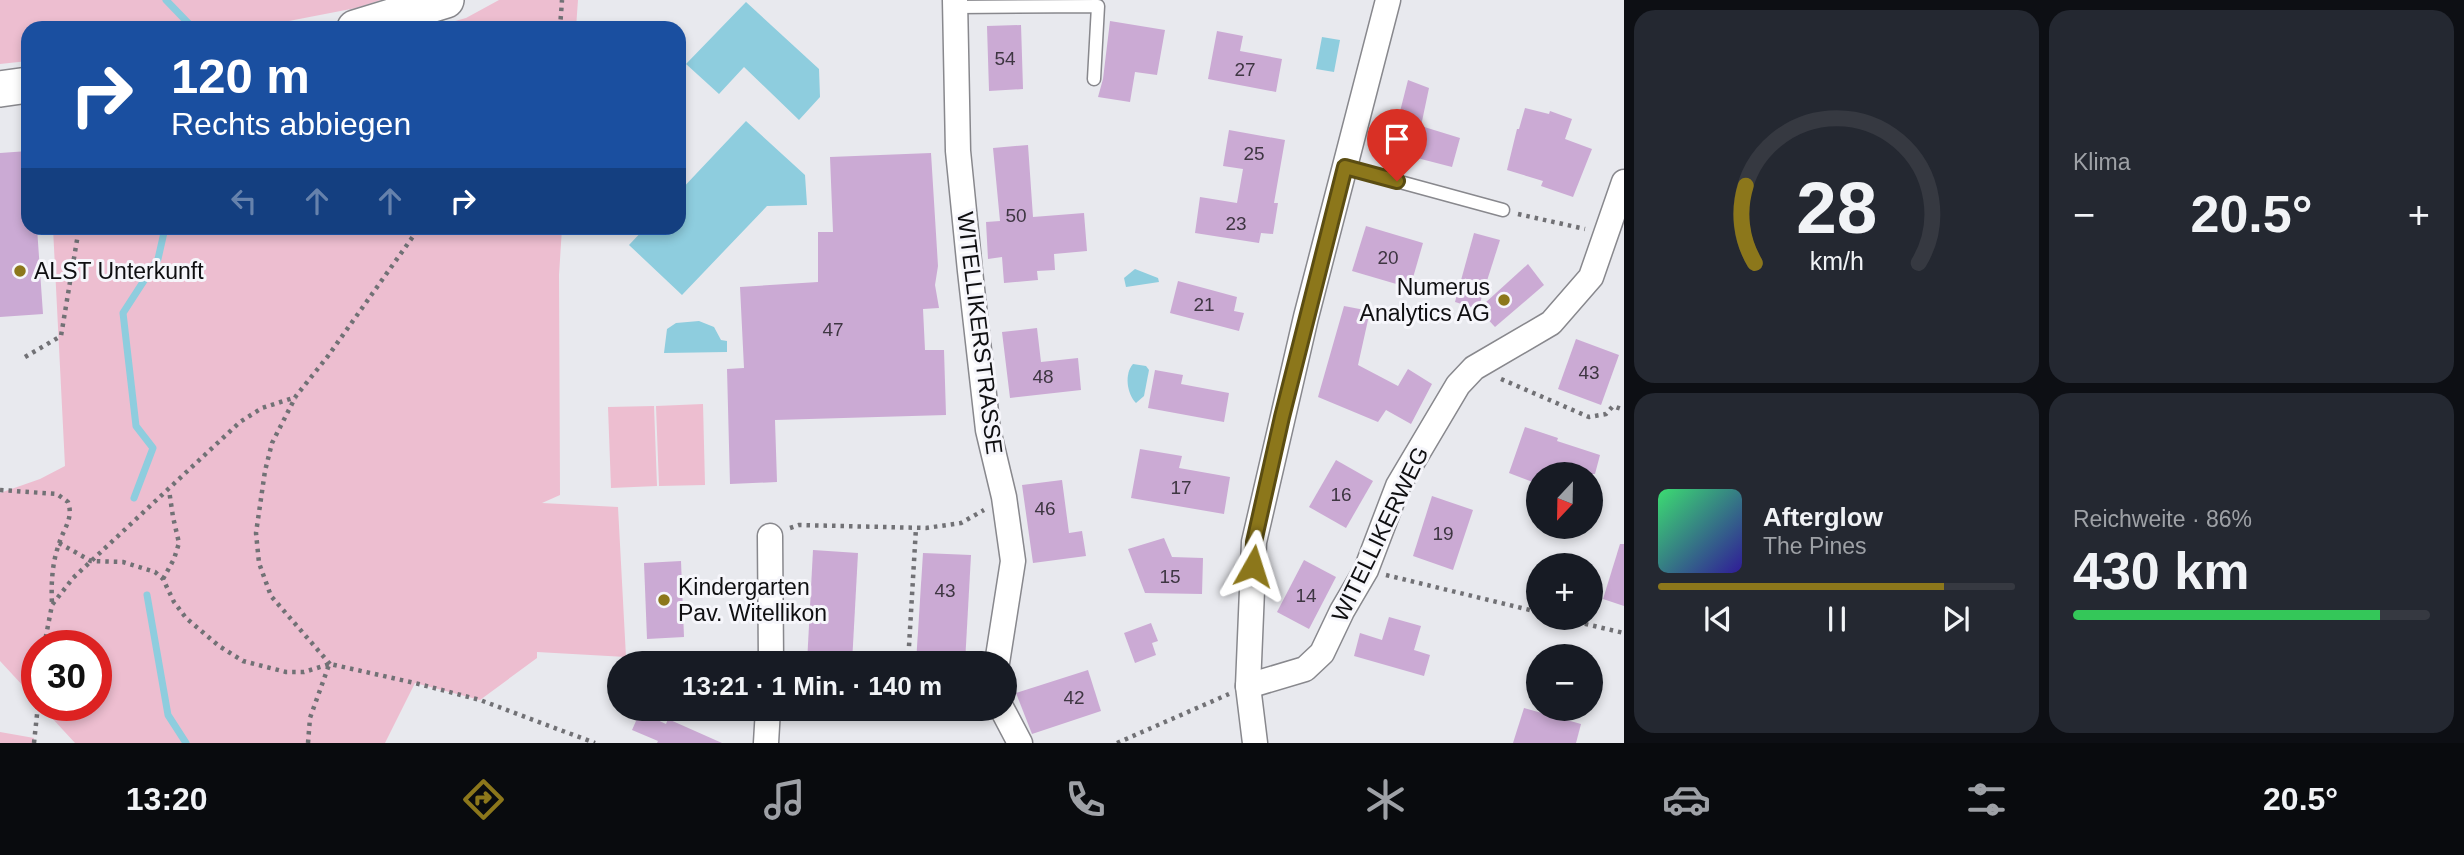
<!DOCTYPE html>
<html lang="de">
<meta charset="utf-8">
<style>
body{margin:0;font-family:Helvetica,sans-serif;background:#242831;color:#f1f3f6;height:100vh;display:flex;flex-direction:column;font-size:26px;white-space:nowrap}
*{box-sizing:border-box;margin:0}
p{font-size:23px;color:#9ea1a6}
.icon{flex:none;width:38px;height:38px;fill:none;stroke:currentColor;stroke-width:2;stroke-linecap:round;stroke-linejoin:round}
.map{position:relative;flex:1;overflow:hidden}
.drawer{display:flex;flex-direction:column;gap:10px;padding:10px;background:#0d0f14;width:840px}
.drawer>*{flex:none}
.guide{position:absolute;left:21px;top:21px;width:665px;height:214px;border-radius:21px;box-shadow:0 4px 10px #0003;background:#1a4fa0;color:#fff;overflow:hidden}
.needle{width:46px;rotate:202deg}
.tools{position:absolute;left:1526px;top:462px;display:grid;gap:14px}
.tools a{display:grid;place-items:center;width:77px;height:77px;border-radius:50%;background:#171b24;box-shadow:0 4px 10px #0003;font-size:35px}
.speed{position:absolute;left:21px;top:630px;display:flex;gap:14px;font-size:35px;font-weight:700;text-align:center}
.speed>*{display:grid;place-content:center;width:91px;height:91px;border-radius:50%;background:#171b24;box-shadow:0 4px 10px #0003;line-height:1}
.speed .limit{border:10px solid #d22;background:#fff;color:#111}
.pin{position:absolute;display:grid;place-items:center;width:60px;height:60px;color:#fff;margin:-72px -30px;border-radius:50% 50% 50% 0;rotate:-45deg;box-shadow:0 0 7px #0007}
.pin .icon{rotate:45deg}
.me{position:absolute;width:77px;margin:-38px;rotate:6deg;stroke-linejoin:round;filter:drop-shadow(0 0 5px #0008)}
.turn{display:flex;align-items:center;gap:24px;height:147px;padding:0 35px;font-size:32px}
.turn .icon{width:91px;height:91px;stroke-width:2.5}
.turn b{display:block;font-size:49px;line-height:60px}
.lanes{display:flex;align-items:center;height:66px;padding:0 35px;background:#0003;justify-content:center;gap:35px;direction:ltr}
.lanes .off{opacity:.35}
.big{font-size:52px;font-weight:600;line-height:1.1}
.drawer .widget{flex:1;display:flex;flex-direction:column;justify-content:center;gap:10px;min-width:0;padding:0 24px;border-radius:21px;background:#242831}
.drawer .dial{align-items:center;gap:0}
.dial svg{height:182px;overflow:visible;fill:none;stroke:#363941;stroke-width:7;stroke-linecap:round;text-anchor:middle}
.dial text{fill:#f1f3f6;stroke:none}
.song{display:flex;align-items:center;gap:21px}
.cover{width:84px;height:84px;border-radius:10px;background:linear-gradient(135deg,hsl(140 70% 55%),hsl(250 70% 35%))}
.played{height:7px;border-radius:4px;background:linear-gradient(90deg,#8c771b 80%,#363941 80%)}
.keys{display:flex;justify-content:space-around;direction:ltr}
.heat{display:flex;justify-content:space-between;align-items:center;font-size:38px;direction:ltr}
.charge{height:10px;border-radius:5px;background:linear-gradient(90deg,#34c759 86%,#363941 0)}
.drawer .tiles{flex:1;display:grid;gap:10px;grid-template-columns:repeat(2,1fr)}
.trip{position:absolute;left:607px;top:651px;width:410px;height:70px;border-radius:35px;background:#171b24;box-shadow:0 4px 10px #0003;font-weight:600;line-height:70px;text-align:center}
.dock{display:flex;height:112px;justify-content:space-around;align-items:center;background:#090b0e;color:#9ea1a6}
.dock .icon{width:49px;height:49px}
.dock .on{color:#8c771b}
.dock b{font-size:32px;color:#f1f3f6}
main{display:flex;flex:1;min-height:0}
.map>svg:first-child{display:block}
</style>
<main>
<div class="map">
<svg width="1624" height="743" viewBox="0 0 1624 743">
<rect width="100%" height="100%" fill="#e8e9ee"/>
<g fill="#edbed0">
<path d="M0 0H381L356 8 253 28H28V61L0 64Z"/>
<path d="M499 0H578L576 28H430L466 18Z"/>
<path d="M53 228H562L559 275 560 495 542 503 618 507 626 657 537 652V658L480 700 415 683 385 743H75L40 705H96V646H37V701L0 661V493L40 479 65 466Z"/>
<path d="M703 404 705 485 659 486 656 406Z"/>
<path d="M654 406 657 486 611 488 608 407Z"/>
<path d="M0 732 34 738 33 743H0Z"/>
</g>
<g fill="#8ecdde">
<path d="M746 2 819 69 820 97 799 120 744 67 719 94 686 64Z"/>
<path d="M1322 37 1340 40 1334 72 1316 69Z"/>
<path d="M746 121 805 175 807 205 767 206 682 295 629 245 645 228H679V192Z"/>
<path d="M1135 269 1158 278 1159 282 1126 287 1124 278Z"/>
<path d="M699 321 714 327 721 340 727 341V352L664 353 667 329 676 323Z"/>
<path d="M1133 364 1146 366 1149 370 1144 396 1136 403C1127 394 1124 374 1133 364Z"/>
</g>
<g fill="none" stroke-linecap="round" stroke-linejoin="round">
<g stroke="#8ecdde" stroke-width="7">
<path d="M166 0 193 28"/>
<path d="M134 498 153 448 136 426 123 313 158 259 165 228"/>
<path d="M147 595 168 715 186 743"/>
</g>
</g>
<g fill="#cbaad4">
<path d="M1110 21 1165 30 1157 75 1135 72 1130 102 1098 97 1103 79Z"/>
<path d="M1021 25 1023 89 989 91 987 26Z"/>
<path d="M1217 31 1243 36 1240 51 1282 59 1276 92 1208 79Z"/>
<path d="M1408 80 1429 88 1421 126 1460 138 1452 167 1390 151Z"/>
<path d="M1525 108 1549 114 1550 111 1572 119 1565 139 1592 149 1573 197 1541 186 1543 181 1507 170 1517 129H1519Z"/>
<path d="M1229 130 1285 140 1274 203H1278L1273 234 1261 233 1259 243 1195 233 1200 197 1237 203 1243 169 1223 166Z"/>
<path d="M1028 145 1033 217 1084 213 1087 251 1054 254 1055 270 1037 271 1038 280 1004 283 1002 257 988 259 986 222 1000 221 993 148Z"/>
<path d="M28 151V228H37L43 314 0 317V153Z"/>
<path d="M931 153 938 266 935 285 939 308 923 309 925 350H944L946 415 775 420 777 482 730 484 727 369 744 368 740 287 818 282V232H833L830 157Z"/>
<path d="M1366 226 1423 243 1410 288 1352 271Z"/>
<path d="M1474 233 1500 240 1478 309 1455 302Z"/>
<path d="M1528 264 1544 285 1495 327 1482 313 1485 303Z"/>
<path d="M1178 281 1237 297 1234 311 1244 313 1239 331 1170 313Z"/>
<path d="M1344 306 1370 311 1358 365 1398 386 1408 369 1432 384 1411 424 1386 410 1378 422 1318 397Z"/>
<path d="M1037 328 1041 362 1078 358 1081 390 1010 398 1002 332Z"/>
<path d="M1576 339 1619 355 1601 405 1558 389Z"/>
<path d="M1155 370 1183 375 1181 384 1229 393 1224 422 1148 408Z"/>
<path d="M1525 427 1558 438 1557 441 1600 455 1595 474H1538V484L1509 473Z"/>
<path d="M1140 449 1182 456 1179 468 1230 477 1224 514 1131 498Z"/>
<path d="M1336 460 1373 481 1346 528 1309 507Z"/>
<path d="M1062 480 1069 533 1082 531 1086 556 1033 563 1022 485Z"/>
<path d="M1432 496 1473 510 1453 570 1413 556Z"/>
<path d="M1164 538 1172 557 1203 558 1202 594 1145 593 1128 549Z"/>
<path d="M1620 544H1624V606L1603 599Z"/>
<path d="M813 550 858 553 852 663H807Z"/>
<path d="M923 553 971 555 965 663H916Z"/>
<path d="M1304 560 1336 577 1309 629 1277 612Z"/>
<path d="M681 561 684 637 647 639 644 563Z"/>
<path d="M1389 617 1421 626 1414 650 1430 655 1424 676 1354 656 1360 633 1382 640Z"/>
<path d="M1151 623 1158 641 1152 643 1156 655 1135 663 1124 633Z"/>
<path d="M1088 670 1101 711 1032 734 1016 693Z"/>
<path d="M1524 708 1581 724 1576 743H1513Z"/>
<path d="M640 712 666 724 668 719 722 743H657L658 741 632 730Z"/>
</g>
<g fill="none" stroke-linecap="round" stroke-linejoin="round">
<defs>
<g id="lane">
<path d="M955 7 1098 6 1094 79"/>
<path d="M1345 167 1503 210"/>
<path d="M924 709 963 713 1003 712"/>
</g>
<g id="street">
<path d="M955 0 958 151 970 271 988 430 1004 497 1013 561 997 663"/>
<path d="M770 536 771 663"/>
<path d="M1248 686 1305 669 1322 653 1342 611 1366 570 1398 486 1458 385 1474 368 1551 323 1591 277 1624 182"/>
<path d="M1002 709 1020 743"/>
<path d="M766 743 768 709"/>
<path d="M1255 743 1248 686 1254 542 1306 317 1388 0"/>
</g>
<g id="secondary">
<path d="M355 28 446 0"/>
<path d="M0 89 28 85"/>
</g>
</defs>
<use href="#lane" stroke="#88888d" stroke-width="15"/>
<use href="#street" stroke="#88888d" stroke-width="27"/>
<use href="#secondary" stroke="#88888d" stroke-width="38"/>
<g stroke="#717175" stroke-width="4.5" stroke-dasharray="3.5 5" stroke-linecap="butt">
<path d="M560 28 562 0"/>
<path d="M1518 214 1585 229"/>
<path d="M25 357 61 336 79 228"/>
<path d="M1501 379 1589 417 1606 414 1613 406 1624 410"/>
<path d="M0 490 57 494 68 502C74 519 63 529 59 544 52 563 51 584 52 604"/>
<path d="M790 528 799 525 926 528 961 523 984 510"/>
<path d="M59 543 91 561 123 562 155 572 163 579 174 602 186 618 219 646 243 661 286 672H304L330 664 415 683 480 700 595 743"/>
<path d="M1386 575 1538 612"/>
<path d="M163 579 174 559 179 543 173 517 169 490"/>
<path d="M1560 618 1624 633"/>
<path d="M44 646 52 605 73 578 240 422 262 408 296 397"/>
<path d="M908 663 916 528"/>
<path d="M330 664 271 596 259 563 256 533 265 471 272 443 296 396 328 356 419 228"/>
<path d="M34 743 38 705"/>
<path d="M308 743 310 718 329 665"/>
<path d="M1117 743 1229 694"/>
</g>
<use href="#lane" stroke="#fff" stroke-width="12"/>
<use href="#street" stroke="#fff" stroke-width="24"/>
<use href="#secondary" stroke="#fff" stroke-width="35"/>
</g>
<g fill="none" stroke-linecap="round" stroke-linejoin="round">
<defs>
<path id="route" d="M1253 566 1254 542 1282 417 1345 167 1397 181"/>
</defs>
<use href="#route" stroke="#5b4d12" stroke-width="18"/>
<use href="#route" stroke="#8c771b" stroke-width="12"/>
</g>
<g fill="#8c771b" stroke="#f6f6fb" stroke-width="2.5">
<circle cx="20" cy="271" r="7"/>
<circle cx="1504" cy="300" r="7"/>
<circle cx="664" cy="600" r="7"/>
</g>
<g text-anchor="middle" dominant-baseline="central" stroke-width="6" stroke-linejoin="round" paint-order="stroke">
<g font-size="19" fill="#3e3642">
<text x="1005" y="58">54</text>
<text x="1245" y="69">27</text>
<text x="1254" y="153">25</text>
<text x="1016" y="215">50</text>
<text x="1236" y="223">23</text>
<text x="1388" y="257">20</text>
<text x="1204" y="304">21</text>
<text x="833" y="329">47</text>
<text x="1589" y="372">43</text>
<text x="1043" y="376">48</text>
<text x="1181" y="487">17</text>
<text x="1341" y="494">16</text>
<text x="1045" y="508">46</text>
<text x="1443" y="533">19</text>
<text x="1170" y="576">15</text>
<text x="945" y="590">43</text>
<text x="1306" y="595">14</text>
<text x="1074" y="697">42</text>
</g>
<g font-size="23" fill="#0f0f11" stroke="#f6f6fb" text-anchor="start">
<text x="34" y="271">ALST Unterkunft</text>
<text x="1490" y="287" text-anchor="end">Numerus<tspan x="1490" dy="26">Analytics AG</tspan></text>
<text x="678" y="587">Kindergarten<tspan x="678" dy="26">Pav. Witellikon</tspan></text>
</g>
<g font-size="23" fill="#0f0f11" stroke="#f6f6fb">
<text transform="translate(980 333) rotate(83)">WITELLIKERSTRASSE</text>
<text transform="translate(1380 534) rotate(-64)">WITELLIKERWEG</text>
</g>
</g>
</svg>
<div class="tools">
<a><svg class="needle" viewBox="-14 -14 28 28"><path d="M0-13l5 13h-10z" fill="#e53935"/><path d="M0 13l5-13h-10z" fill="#9ea1a6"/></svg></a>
<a>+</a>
<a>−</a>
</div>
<div class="speed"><div class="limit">30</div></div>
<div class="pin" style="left:1397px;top:181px;background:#d93025"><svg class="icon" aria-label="arrive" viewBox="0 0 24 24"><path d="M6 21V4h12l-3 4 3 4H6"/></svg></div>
<svg class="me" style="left:1253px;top:566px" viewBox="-20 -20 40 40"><path d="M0-17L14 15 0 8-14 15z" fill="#8c771b" stroke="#fff" stroke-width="4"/></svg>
<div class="trip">13:21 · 1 Min. · 140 m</div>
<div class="guide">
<div class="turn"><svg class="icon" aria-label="right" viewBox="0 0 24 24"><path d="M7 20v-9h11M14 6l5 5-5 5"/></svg><div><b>120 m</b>Rechts abbiegen</div></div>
<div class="lanes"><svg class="icon off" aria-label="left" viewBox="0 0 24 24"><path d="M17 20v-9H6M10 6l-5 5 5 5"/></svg><svg class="icon off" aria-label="ahead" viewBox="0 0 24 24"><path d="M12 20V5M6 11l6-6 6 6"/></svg><svg class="icon off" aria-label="ahead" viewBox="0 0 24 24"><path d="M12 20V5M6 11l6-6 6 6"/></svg><svg class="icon" aria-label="right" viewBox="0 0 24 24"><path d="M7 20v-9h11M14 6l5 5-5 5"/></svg></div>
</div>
</div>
<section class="drawer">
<div class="tiles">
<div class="widget dial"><svg viewBox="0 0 100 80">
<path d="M14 69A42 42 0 1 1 86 69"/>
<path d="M14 69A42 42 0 0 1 10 35" stroke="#8c771b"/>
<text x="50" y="56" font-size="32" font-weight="700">28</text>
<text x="50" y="72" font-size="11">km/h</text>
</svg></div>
<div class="widget"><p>Klima</p>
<div class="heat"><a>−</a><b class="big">20.5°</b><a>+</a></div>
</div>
<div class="widget">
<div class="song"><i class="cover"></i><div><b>Afterglow</b><p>The Pines</p></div></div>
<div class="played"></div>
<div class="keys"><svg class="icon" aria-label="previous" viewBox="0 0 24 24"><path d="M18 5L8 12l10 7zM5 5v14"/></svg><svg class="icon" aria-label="pause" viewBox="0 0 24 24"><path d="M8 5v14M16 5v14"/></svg><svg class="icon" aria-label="next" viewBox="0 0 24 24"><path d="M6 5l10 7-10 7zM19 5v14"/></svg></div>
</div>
<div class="widget"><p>Reichweite · 86%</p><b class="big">430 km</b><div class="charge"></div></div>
</div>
</section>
</main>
<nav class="dock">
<b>13:20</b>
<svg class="icon on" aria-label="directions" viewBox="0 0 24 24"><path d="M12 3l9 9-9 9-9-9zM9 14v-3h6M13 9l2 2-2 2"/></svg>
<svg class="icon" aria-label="music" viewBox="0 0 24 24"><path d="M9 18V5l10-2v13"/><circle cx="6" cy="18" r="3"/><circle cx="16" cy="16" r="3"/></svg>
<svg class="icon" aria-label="phone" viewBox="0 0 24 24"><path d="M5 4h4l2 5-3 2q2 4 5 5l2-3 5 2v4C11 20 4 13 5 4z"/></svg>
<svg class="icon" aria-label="climate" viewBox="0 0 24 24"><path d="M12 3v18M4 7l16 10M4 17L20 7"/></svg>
<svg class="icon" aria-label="car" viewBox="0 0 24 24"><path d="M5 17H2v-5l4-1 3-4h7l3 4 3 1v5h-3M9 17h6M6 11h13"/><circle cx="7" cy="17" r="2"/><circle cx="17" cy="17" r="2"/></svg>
<svg class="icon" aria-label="filters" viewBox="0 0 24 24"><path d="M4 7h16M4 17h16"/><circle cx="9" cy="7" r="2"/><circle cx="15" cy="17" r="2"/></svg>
<b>20.5°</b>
</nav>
